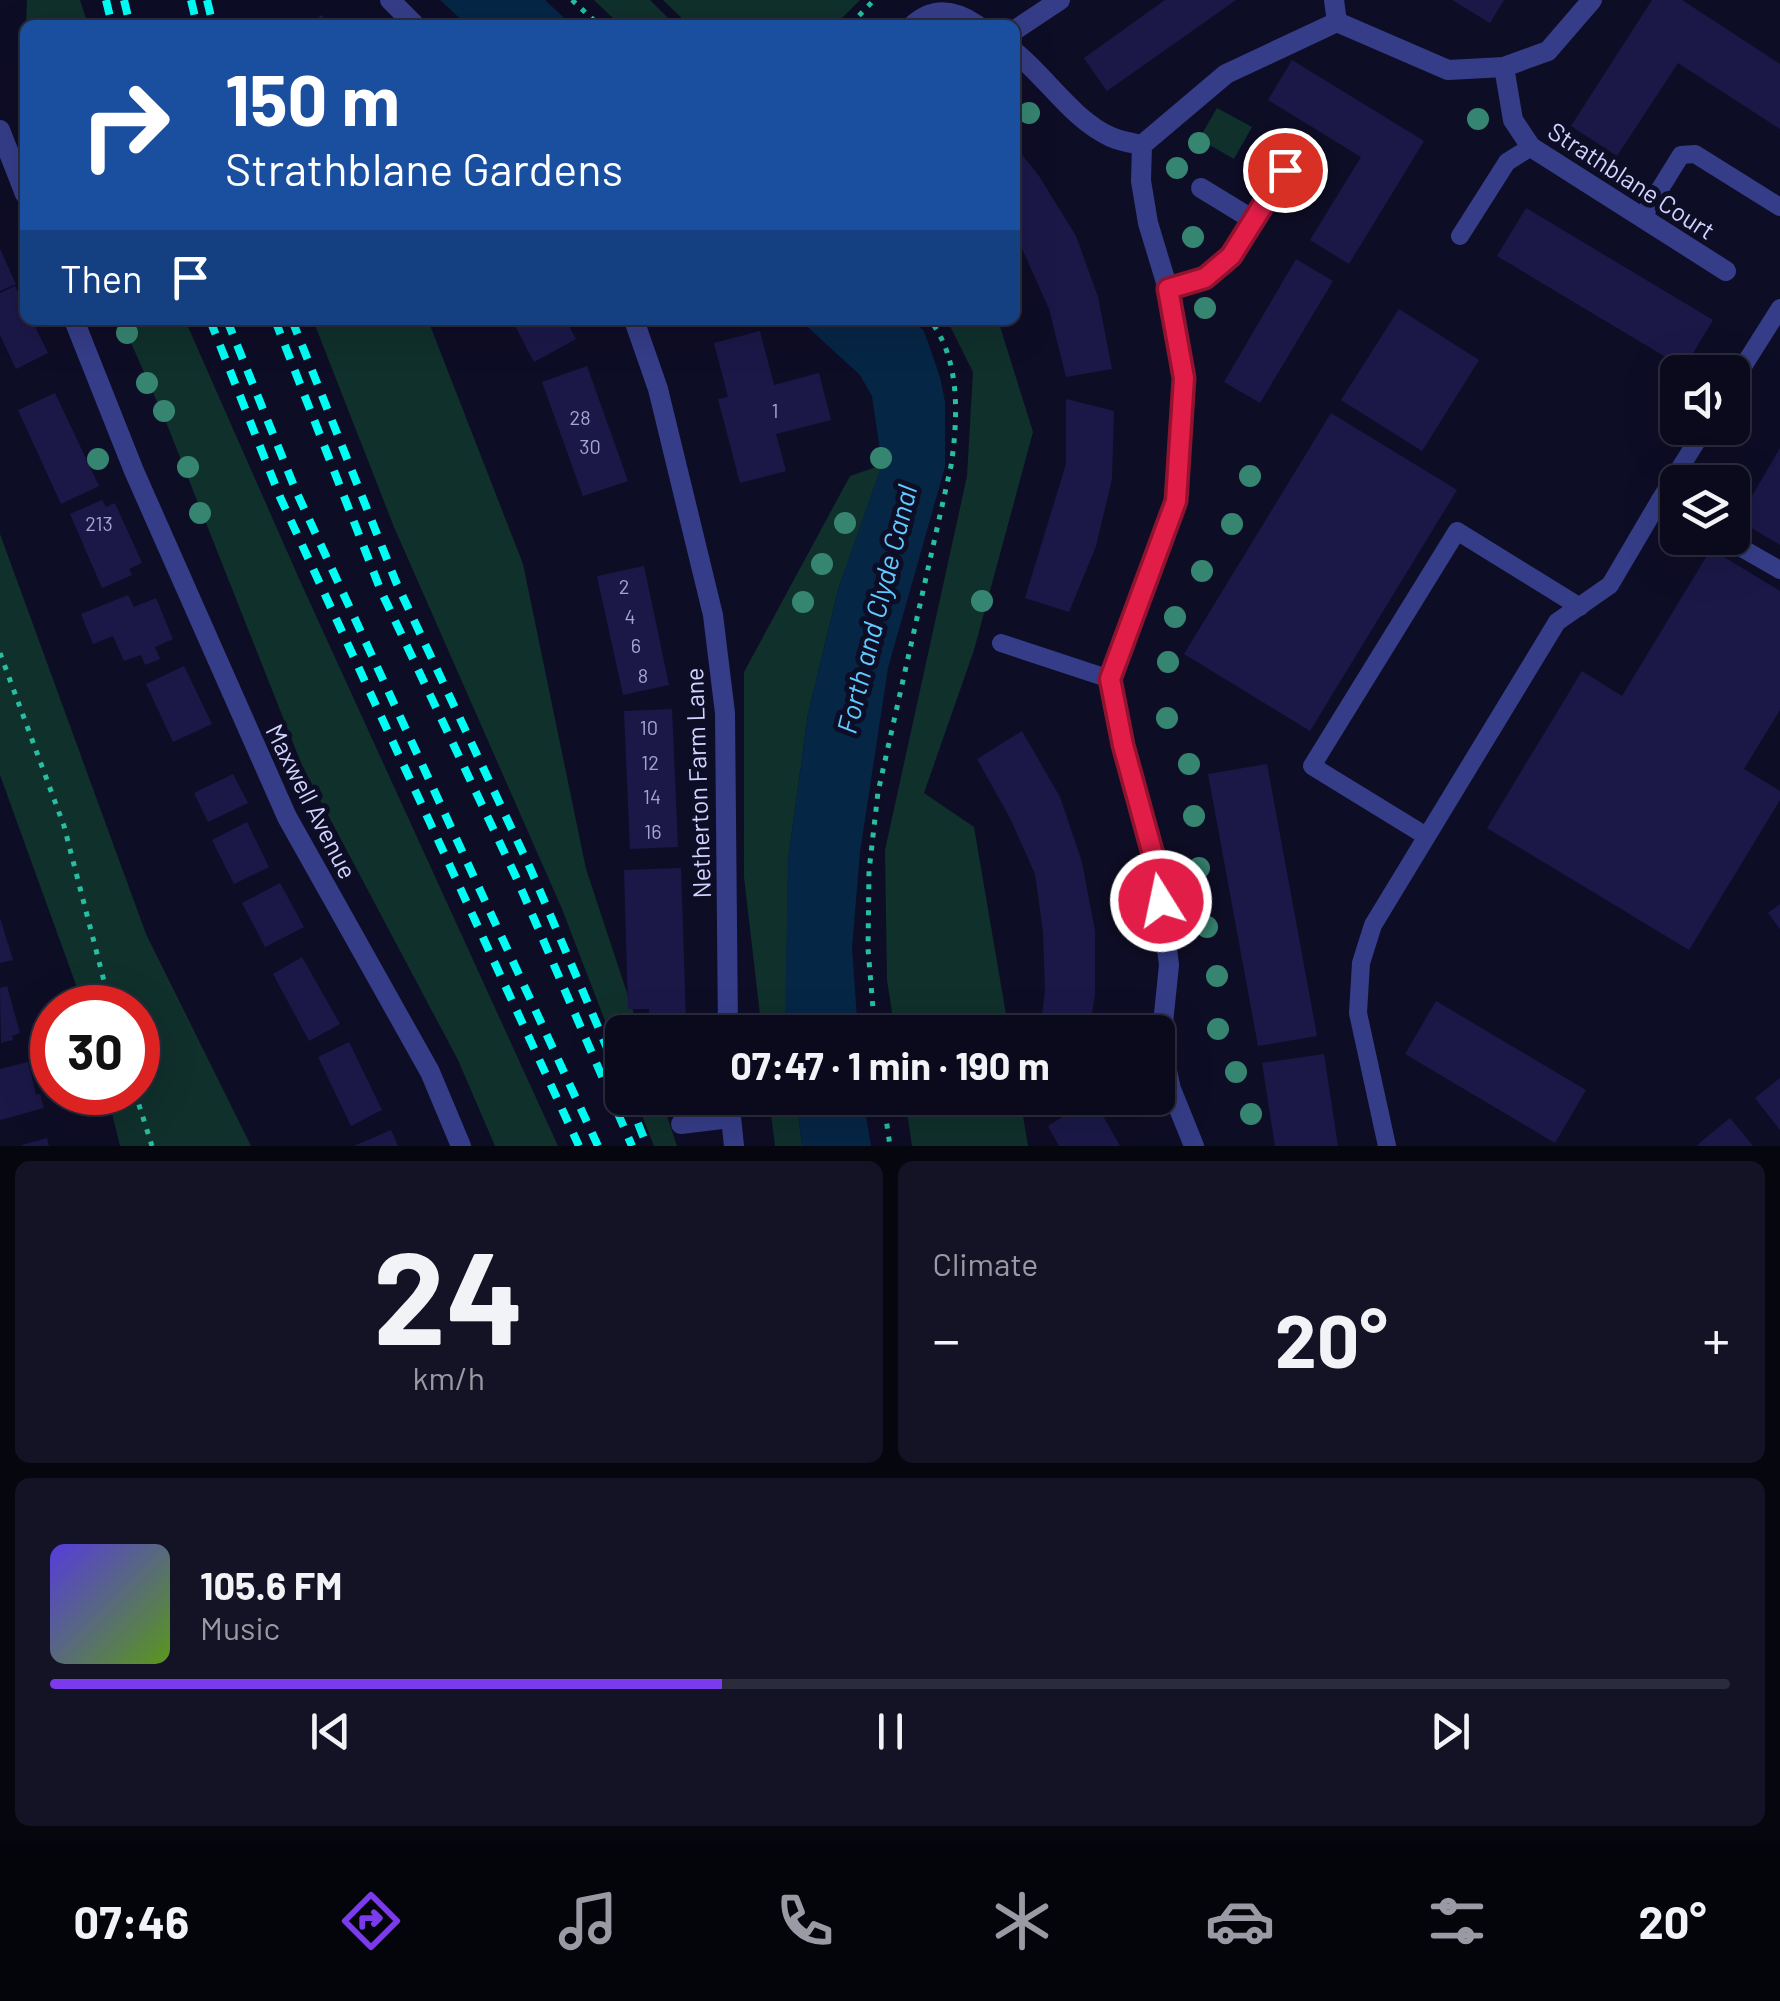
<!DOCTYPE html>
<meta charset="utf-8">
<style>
body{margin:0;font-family:Barlow,sans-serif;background:#131325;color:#f1f3f6;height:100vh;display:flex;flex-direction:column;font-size:38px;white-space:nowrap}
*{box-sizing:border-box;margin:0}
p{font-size:32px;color:#999aa3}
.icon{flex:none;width:55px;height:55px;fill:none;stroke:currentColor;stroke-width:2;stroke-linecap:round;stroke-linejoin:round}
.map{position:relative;height:1146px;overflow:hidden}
.drawer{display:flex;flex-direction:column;gap:15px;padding:15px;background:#06060f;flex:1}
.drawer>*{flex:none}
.hud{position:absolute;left:20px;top:20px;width:1000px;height:305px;border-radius:15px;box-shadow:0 10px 40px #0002,0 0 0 2px #2a2b3b;background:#1a4fa0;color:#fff;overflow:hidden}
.fabs{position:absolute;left:1660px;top:355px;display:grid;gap:20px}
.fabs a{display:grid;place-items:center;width:90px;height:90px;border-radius:15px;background:#0a0a1c;box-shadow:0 10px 40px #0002,0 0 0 2px #2a2b3b;font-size:50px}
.speed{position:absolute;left:30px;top:985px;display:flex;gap:20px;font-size:50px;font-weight:700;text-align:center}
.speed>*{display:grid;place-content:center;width:130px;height:130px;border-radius:50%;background:#0a0a1c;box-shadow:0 10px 40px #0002,0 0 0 2px #2a2b3b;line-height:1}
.speed .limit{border:15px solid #d22;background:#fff;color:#111}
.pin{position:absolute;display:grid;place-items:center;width:85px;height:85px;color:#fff;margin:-42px;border:5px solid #fff;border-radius:50%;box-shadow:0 2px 10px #0007}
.me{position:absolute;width:110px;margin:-55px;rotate:350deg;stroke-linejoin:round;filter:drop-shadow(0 0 8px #0008)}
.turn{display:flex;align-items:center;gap:35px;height:210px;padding:0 40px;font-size:45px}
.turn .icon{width:130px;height:130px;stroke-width:2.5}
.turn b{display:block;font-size:70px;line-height:85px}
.then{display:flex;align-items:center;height:95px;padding:0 40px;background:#0003;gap:20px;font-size:38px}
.big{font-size:75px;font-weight:700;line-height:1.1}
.drawer .card{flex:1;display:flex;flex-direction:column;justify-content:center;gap:15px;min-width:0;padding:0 35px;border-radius:15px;background:#131325}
.drawer .dial{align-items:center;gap:0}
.dial b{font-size:130px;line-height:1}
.song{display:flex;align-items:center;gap:30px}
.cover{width:120px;height:120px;border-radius:15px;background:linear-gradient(135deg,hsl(250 70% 55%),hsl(90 70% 35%))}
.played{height:10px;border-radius:5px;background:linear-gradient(90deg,#7c3aed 40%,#2a2b3b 40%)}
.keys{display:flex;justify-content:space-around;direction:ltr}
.heat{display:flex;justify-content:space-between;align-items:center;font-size:55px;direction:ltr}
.drawer .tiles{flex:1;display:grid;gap:15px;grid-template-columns:1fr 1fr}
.card:last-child{grid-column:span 2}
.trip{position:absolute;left:605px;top:1015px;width:570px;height:100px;border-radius:15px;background:#0a0a1c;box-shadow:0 10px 40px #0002,0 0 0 2px #2a2b3b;font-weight:700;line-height:100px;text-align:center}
.dock{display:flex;height:160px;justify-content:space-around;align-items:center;background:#04040b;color:#999aa3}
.dock .icon{width:70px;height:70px}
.dock .selected{color:#7c3aed}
.dock b{font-size:45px;color:#f1f3f6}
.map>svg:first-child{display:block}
</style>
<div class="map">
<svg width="1780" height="1146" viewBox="0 0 1780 1146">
<rect width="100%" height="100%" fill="#0e0d26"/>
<g fill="#10302b">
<path d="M27 0H80L88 25H26Z"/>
<path d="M594 0H650L675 25H620Z"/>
<path d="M663 0H860L835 25H689Z"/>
<path d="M1217 108 1252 127 1234 159 1199 139Z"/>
<path d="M121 320H185L301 583 558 1146H495L458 1060 303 768 166 422Z"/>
<path d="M313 320H428L523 564 586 869 640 1032H622V1065L562 909 394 527Z"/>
<path d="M947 320H998L1033 432 974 650 924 793 974 827 1009 1032H895L887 980 885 850 967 476 973 372Z"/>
<path d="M882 465 838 590 808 714 788 860 787 1032H762L744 877V672L850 476Z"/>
<path d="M0 534 146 934 251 1146H120L107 1093 138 1092V1008L84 1007 0 775Z"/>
<path d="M635 1098H661L677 1146H654Z"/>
<path d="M769 1098H796L802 1146H775Z"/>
<path d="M905 1098H1020L1028 1146H912Z"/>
</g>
<g fill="#062646">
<path d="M440 0H545L572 25H467Z"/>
<path d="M800 320H912L924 331 940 377 945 402V467L888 668 860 852 852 948 858 1032H787L785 1019 788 860 808 714 838 590 882 464 872 396 860 375Z"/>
<path d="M796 1098H863L871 1146H802Z"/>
</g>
<g fill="#1b1848">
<path d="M1165 0H1236L1107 91 1084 58Z"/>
<path d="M1452 0H1504L1490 23Z"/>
<path d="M1652 0H1682L1780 64V129L1678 63 1617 156 1571 126Z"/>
<path d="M321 15 331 25H311Z"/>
<path d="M1292 60 1424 141 1349 264 1310 240 1361 157 1268 100Z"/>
<path d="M1015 146 1039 176 1076 236 1098 297 1112 369 1066 377 1049 309 1015 233Z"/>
<path d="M1526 208 1713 320 1684 368 1497 256Z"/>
<path d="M0 249 16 284 0 291Z"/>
<path d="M1296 259 1333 281 1260 403 1224 382Z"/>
<path d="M15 286 25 306V320H32L48 353 16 369 0 335V293Z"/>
<path d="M1399 309 1479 360 1422 451 1341 400Z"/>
<path d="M512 320H566L576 339 534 362Z"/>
<path d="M760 331 774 385 819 373 831 420 776 434 786 471 740 483 718 399 728 397 714 343Z"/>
<path d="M587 366 628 481 583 496 542 382Z"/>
<path d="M55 393 99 486 61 504 18 410Z"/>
<path d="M1066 399 1114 411 1112 479 1096 546 1069 612 1025 598 1066 464Z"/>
<path d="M1331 413 1457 490 1310 731 1184 654Z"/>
<path d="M1780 448V545L1738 520Z"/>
<path d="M102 500 106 507 115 503 142 563 129 569 132 575 102 588 70 514Z"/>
<path d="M1711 549 1780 591V710L1744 769 1780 791V800L1689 950 1487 828 1582 671 1622 696Z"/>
<path d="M644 566 669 685 623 695 597 576Z"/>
<path d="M128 595 134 607 156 598 173 639 155 647 160 659 145 665 141 655 124 661 113 636 93 644 81 614Z"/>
<path d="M184 666 212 724 173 742 146 684Z"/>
<path d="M672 709 678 847 630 849 624 711Z"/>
<path d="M1022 731 1060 797 1082 862 1095 931V995L1089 1032H1040L1045 990 1043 932 1035 874 1010 818 977 759Z"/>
<path d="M1267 764 1317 1036 1258 1046 1208 774Z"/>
<path d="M233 774 248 803 208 822 194 793Z"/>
<path d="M247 822 269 867 234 884 212 840Z"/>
<path d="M681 868 686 1020 713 1019 714 1032H650L649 1009H628L624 870Z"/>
<path d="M280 883 304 927 265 947 242 903Z"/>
<path d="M1780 904V929L1768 913Z"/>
<path d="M0 918 13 960 0 963Z"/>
<path d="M302 957 340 1024 309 1041 273 974Z"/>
<path d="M7 986 20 1033 12 1036 13 1040 1 1043 0 988Z"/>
<path d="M1436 1001 1586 1090 1555 1143 1405 1054Z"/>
<path d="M349 1042 382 1110 351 1126 318 1057Z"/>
<path d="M1324 1054 1338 1146H1275L1262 1063Z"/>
<path d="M28 1062 36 1095 40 1094 44 1108 0 1120V1069Z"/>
<path d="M1780 1078V1130L1755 1098Z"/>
<path d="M1093 1098 1120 1146H1059L1048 1126Z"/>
<path d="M1730 1118 1753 1146H1697L1702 1141Z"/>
<path d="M391 1130 398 1146H354Z"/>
<path d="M47 1138 49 1146H22V1145Z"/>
</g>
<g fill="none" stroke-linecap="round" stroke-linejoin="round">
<g stroke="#27bea1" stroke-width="5" stroke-dasharray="5 8" stroke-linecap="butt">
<path d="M572 0 599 25"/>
<path d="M850 25 874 0"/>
<path d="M0 653 64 826 111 1008"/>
<path d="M875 1032 868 949 869 871 878 792 951 466C958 419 961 360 930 320"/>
<path d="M135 1092 152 1146"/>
<path d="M883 1098 890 1146"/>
</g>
<g stroke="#353d88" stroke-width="18">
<path d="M1642 218 1681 155 1695 154 1780 207"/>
<path d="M1460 236 1507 162 1531 147"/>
<path d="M1732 384 1780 308"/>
<path d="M1678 510 1660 500 1705 428"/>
<path d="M1724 538 1780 570"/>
<path d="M1001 643 1110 679"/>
<path d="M1426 836 1312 766 1457 531 1580 607"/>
<path d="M1387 1146 1358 1013 1361 963 1373 925 1557 622 1610 585 1660 500"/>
</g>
<g stroke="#353d88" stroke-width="20">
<path d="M390 0 415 25"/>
<path d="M1334 0 1337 22"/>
<path d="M913 25C934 6 955 10 977 25"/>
<path d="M1015 30 1060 0"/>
<path d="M1015 52C1047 78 1073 120 1111 137 1120 141 1132 143 1142 145"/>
<path d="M1504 67 1513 120 1531 147 1726 271"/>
<path d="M1201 188 1255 221"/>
<path d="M1168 289 1205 278 1231 256 1285 170"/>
<path d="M634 320 658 389 713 615 725 713 728 1032"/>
<path d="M729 1098 734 1146"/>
<path d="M681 1124 730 1118"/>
<path d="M1194 1146 1171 1089 1161 1043 1169 965 1157 869 1123 745 1110 679 1176 501 1184 378 1168 289 1148 223 1141 181 1142 145 1226 74 1337 22 1448 70 1504 67 1548 51 1592 0"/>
</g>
<g stroke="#353d88" stroke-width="20">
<path d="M0 130 25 194"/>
<path d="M74 320 134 471 287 817 430 1072 461 1146"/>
</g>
<g stroke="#00fdf4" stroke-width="8" stroke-dasharray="15 12" stroke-linecap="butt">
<path d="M106 0 112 25"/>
<path d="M124 0 130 25"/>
<path d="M191 0 197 25"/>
<path d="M207 0 213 25"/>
<path d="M210 320 280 497 579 1146"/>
<path d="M227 320 296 491 598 1146"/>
<path d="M275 320 381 591 516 877 632 1146"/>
<path d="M292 320 396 582 531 870 622 1083"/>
<path d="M628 1098 647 1146"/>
</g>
</g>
<g fill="#368571">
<circle cx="1029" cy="113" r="11"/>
<circle cx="1478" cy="119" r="11"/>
<circle cx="1199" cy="143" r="11"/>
<circle cx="1177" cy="168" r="11"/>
<circle cx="1193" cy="237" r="11"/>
<circle cx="1205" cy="308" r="11"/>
<circle cx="127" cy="333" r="11"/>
<circle cx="147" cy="383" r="11"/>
<circle cx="164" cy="411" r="11"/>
<circle cx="881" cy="458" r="11"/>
<circle cx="98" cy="459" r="11"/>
<circle cx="188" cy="467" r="11"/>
<circle cx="1250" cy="476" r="11"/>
<circle cx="200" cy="513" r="11"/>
<circle cx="845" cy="523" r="11"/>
<circle cx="1232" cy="524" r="11"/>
<circle cx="822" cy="564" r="11"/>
<circle cx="1202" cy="571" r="11"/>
<circle cx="982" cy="601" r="11"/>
<circle cx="803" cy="602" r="11"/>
<circle cx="1175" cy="617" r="11"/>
<circle cx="1168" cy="662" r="11"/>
<circle cx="1167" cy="718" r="11"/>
<circle cx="1189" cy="764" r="11"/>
<circle cx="1194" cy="816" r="11"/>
<circle cx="1199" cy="868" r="11"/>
<circle cx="1207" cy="927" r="11"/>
<circle cx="1217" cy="976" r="11"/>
<circle cx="1218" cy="1029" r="11"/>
<circle cx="1236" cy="1072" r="11"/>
<circle cx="1251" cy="1114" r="11"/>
</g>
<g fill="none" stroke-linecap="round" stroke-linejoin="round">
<defs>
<path id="route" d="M1161 901 1157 869 1123 745 1110 679 1176 501 1184 378 1168 289 1205 278 1231 256 1285 170"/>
</defs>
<use href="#route" stroke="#92132f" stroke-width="25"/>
<use href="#route" stroke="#e11d48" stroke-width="18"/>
</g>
<g text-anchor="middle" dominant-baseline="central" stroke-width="10" stroke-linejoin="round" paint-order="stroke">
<g font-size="20" fill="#a4a4d1">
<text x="775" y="410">1</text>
<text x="580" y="417">28</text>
<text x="590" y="446">30</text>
<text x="99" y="523">213</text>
<text x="624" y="586">2</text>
<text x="630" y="616">4</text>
<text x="636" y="645">6</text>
<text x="643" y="675">8</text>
<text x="649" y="727">10</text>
<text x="650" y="762">12</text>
<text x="652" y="796">14</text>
<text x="653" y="831">16</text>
</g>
<g font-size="25" fill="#d2d3ff" stroke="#0e0d26">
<text transform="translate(1632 180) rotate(33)">Strathblane Court</text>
<text transform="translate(697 783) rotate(-92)">Netherton Farm Lane</text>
<text transform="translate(312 801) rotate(63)">Maxwell Avenue</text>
</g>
<g font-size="28" font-style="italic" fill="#60cbff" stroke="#0e0d26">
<text transform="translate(876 609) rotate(-76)">Forth and Clyde Canal</text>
</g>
</g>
</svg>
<div class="fabs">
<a><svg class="icon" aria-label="sound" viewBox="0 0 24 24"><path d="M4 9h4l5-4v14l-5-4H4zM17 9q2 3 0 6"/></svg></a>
<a><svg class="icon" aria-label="layers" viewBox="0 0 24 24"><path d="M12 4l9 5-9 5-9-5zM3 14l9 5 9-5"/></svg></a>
</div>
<div class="speed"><div class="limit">30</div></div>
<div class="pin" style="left:1285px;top:170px;background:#d93025"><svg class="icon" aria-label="arrive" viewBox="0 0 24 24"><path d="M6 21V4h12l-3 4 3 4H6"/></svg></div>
<svg class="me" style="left:1161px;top:901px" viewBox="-20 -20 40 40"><circle r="17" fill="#e11d48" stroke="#fff" stroke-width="3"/><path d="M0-11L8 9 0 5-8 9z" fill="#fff"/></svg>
<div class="trip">07:47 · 1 min · 190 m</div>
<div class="hud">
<div class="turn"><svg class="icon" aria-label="right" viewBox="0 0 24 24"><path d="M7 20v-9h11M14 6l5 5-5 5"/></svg><div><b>150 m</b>Strathblane Gardens</div></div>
<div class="then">Then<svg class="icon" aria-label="arrive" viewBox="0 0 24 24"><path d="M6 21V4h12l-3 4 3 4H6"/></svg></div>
</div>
</div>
<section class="drawer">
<div class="tiles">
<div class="card dial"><b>24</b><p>km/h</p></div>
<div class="card"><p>Climate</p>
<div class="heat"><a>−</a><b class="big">20°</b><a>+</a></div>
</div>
<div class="card">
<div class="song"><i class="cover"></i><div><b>105.6 FM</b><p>Music</p></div></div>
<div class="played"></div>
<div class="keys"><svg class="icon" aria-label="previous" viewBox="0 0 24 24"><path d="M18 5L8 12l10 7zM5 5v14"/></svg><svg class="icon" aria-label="pause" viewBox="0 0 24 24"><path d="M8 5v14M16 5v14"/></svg><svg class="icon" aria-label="next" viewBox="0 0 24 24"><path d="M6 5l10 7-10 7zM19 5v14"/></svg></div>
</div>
</div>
</section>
<nav class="dock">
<b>07:46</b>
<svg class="icon selected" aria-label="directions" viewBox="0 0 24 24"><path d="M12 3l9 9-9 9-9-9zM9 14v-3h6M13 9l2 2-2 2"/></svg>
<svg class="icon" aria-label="music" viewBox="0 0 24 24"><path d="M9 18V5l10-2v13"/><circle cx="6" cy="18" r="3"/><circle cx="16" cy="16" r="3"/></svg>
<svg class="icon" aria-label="phone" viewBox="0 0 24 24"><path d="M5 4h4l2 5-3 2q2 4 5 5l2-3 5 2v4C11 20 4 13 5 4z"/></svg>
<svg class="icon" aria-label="climate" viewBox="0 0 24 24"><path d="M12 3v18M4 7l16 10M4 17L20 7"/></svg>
<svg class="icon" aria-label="car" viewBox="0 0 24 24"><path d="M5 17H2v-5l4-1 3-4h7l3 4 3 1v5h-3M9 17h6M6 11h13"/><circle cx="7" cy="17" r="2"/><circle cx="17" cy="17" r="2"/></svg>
<svg class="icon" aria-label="filters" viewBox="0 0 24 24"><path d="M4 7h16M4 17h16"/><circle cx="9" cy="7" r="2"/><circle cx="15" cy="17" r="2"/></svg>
<b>20°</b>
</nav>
